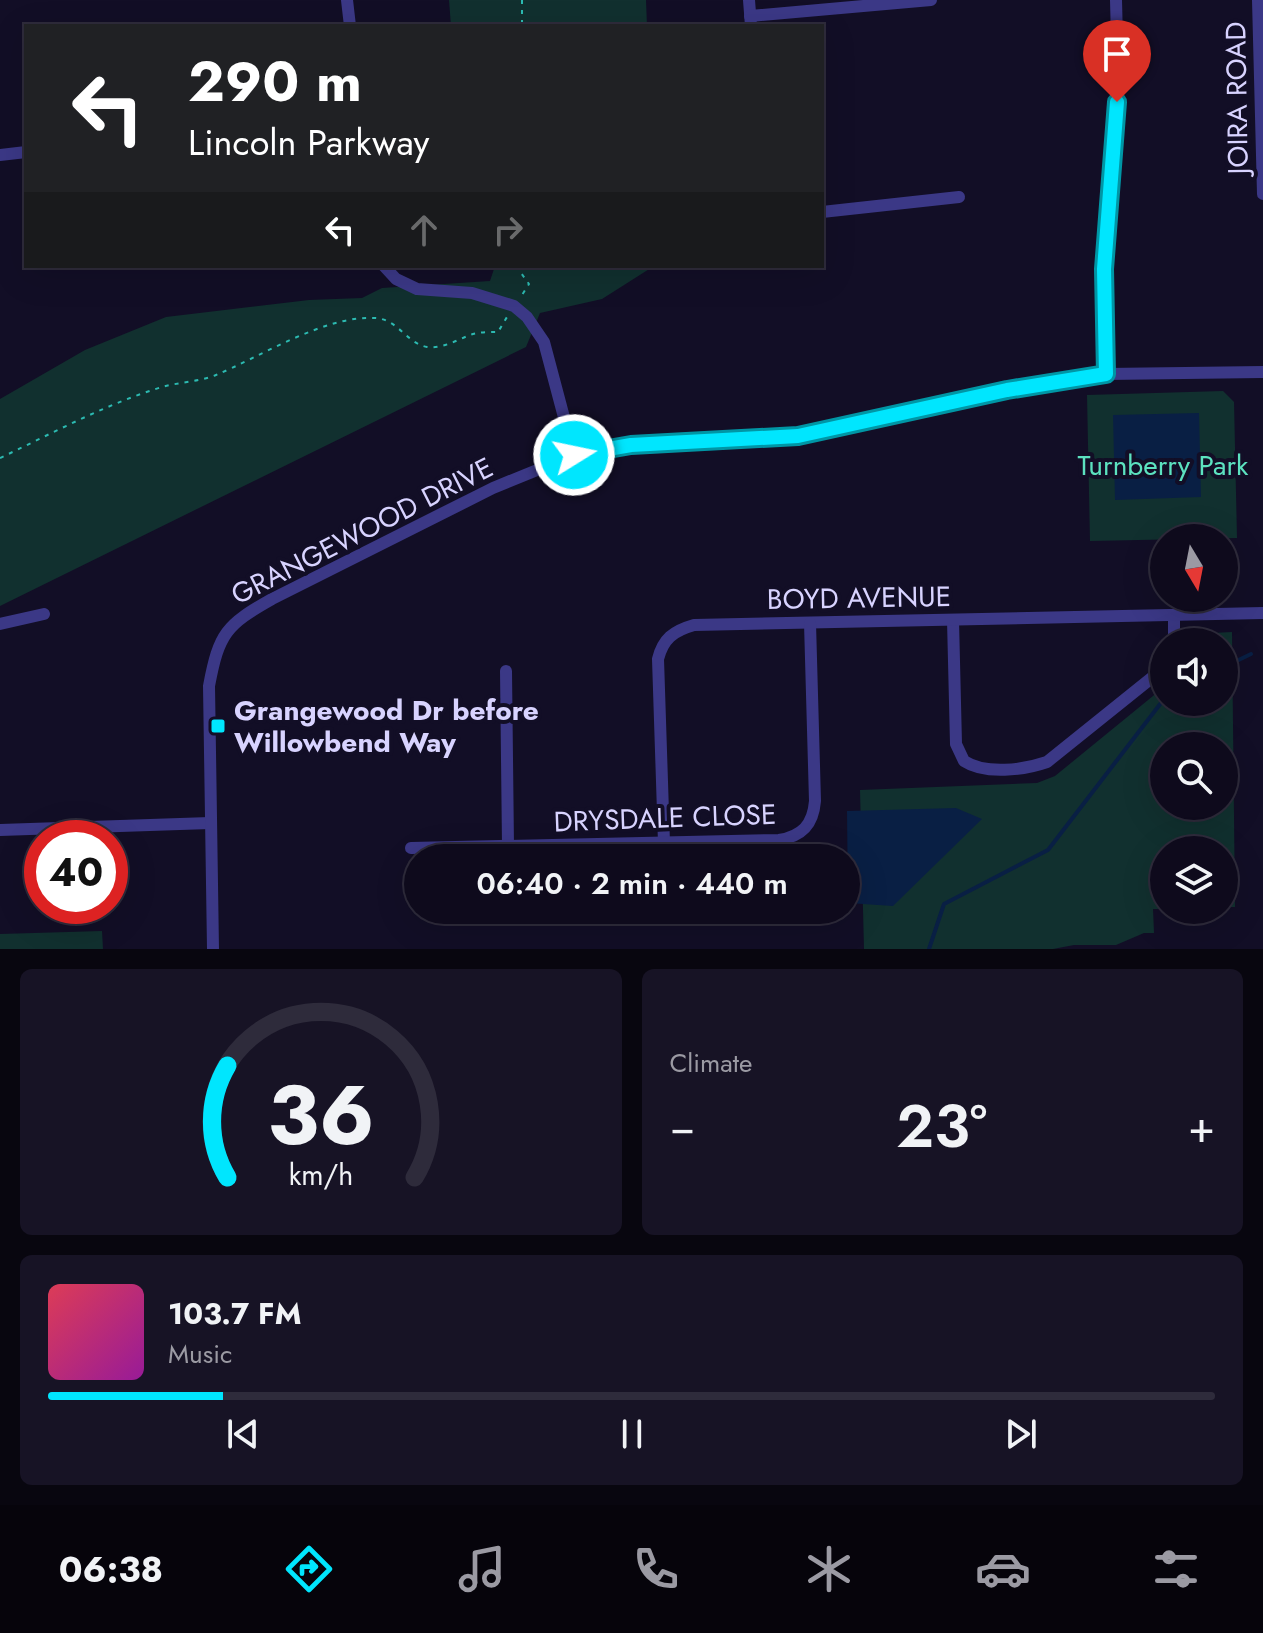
<!DOCTYPE html>
<meta charset="utf-8">
<style>
body{margin:0;font-family:Jost,sans-serif;background:#171325;color:#f1f3f6;height:100vh;display:flex;flex-direction:column;font-size:30px;white-space:nowrap}
*{box-sizing:border-box;margin:0}
p{font-size:26px;color:#9b9aa3}
.icon{flex:none;width:44px;height:44px;fill:none;stroke:currentColor;stroke-width:2;stroke-linecap:round;stroke-linejoin:round}
.map{position:relative;height:949px;overflow:hidden}
.panel{display:flex;flex-direction:column;gap:20px;padding:20px;background:#08060f;flex:1}
.panel>*{flex:none}
.top-card{position:absolute;left:24px;top:24px;width:800px;height:244px;border-radius:0px;box-shadow:0 8px 32px #0002,0 0 0 2px #2e2b3b;background:#202124;color:#fff;overflow:hidden}
.needle{width:52px;rotate:170deg}
.fabs{position:absolute;left:1150px;top:524px;display:grid;gap:16px}
.fabs a{display:grid;place-items:center;width:88px;height:88px;border-radius:50%;background:#0e0a1c;box-shadow:0 8px 32px #0002,0 0 0 2px #2e2b3b;font-size:40px}
.speed{position:absolute;left:24px;top:820px;display:flex;gap:16px;font-size:40px;font-weight:700;text-align:center}
.speed>*{display:grid;place-content:center;width:104px;height:104px;border-radius:50%;background:#0e0a1c;box-shadow:0 8px 32px #0002,0 0 0 2px #2e2b3b;line-height:1}
.speed .limit{border:12px solid #d22;background:#fff;color:#111}
.pin{position:absolute;display:grid;place-items:center;width:68px;height:68px;color:#fff;margin:-82px -34px;border-radius:50% 50% 50% 0;rotate:-45deg;box-shadow:0 0 8px #0007}
.pin .icon{rotate:45deg}
.me{position:absolute;width:88px;margin:-44px;rotate:80deg;stroke-linejoin:round;filter:drop-shadow(0 0 6px #0008)}
.turn{display:flex;align-items:center;gap:28px;height:168px;padding:0 32px;font-size:36px}
.turn .icon{width:104px;height:104px;stroke-width:2.5}
.turn b{display:block;font-size:56px;line-height:68px}
.lanes{display:flex;align-items:center;height:76px;padding:0 32px;background:#0003;justify-content:center;gap:40px;direction:ltr}
.lanes .off{opacity:.35}
.big{font-size:60px;font-weight:600;line-height:1.1}
.panel .card{flex:1;display:flex;flex-direction:column;justify-content:center;gap:12px;min-width:0;padding:0 28px;border-radius:12px;background:#171325}
.panel .dial{align-items:center;gap:0}
.dial svg{height:208px;overflow:visible;fill:none;stroke:#2e2b3b;stroke-width:7;stroke-linecap:round;text-anchor:middle}
.dial text{fill:#f1f3f6;stroke:none}
.song{display:flex;align-items:center;gap:24px}
.cover{width:96px;height:96px;border-radius:12px;background:linear-gradient(135deg,hsl(350 70% 55%),hsl(300 70% 35%))}
.played{height:8px;border-radius:4px;background:linear-gradient(90deg,#00e6fe 15%,#2e2b3b 15%)}
.keys{display:flex;justify-content:space-around;direction:ltr}
.heat{display:flex;justify-content:space-between;align-items:center;font-size:44px;direction:ltr}
.panel .tiles{flex:1;display:grid;gap:20px;grid-template-columns:1fr 1fr}
.card:last-child{grid-column:span 2}
.trip{position:absolute;left:404px;top:844px;width:456px;height:80px;border-radius:40px;background:#0e0a1c;box-shadow:0 8px 32px #0002,0 0 0 2px #2e2b3b;font-weight:600;line-height:80px;text-align:center}
.tabs{display:flex;height:128px;justify-content:space-around;align-items:center;background:#06040b;color:#9b9aa3}
.tabs .icon{width:56px;height:56px}
.tabs .current{color:#00e6fe}
.tabs b{font-size:36px;color:#f1f3f6}
.map>svg:first-child{display:block}
</style>
<div class="map">
<svg width="1263" height="949" viewBox="0 0 1263 949">
<rect width="100%" height="100%" fill="#120e26"/>
<g fill="#11302f" fill-rule="evenodd">
<path d="M449 0H646L647 26H451Z"/>
<path d="M495 266H654L602 299 540 313 526 347 0 606V399L85 350 166 317 309 300 362 298 382 288 490 281Z"/>
<path d="M1223 391 1234 402 1237 538 1090 541 1087 395Z"/>
<path d="M1232 632 1235 907H1224V850H1164V909H1153L1154 933H1144L1116 945H1074L1053 949H864L860 790 1037 783 1055 776 1164 687V702H1224V642H1191L1194 634ZM1164 746H1224V806H1164Z"/>
<path d="M102 931 103 949H0V934Z"/>
</g>
<g fill="#091f44">
<path d="M1199 413 1201 497 1115 500 1113 415Z"/>
<path d="M956 808 982 819 893 906 848 903 847 811Z"/>
</g>
<g fill="none" stroke-linecap="round" stroke-linejoin="round">
<g stroke="#091f44" stroke-width="4">
<path d="M1224 667 1251 654"/>
<path d="M929 949 944 904 1048 850 1164 699"/>
</g>
<g stroke="#2cbab1" stroke-width="2" stroke-dasharray="4 6" stroke-linecap="butt">
<path d="M522 0V26"/>
<path d="M516 266 529 284 522 295"/>
<path d="M0 458C53 433 106 404 162 387 179 382 199 382 216 375 260 357 325 315 375 318 398 319 406 343 427 347 444 349 458 339 473 334 481 332 490 332 498 332L507 317"/>
</g>
<g stroke="#3b3886" stroke-width="12">
<path d="M347 0 350 26"/>
<path d="M749 0 751 26"/>
<path d="M1258 0 1263 194"/>
<path d="M750 16 931 0"/>
<path d="M0 155 26 152"/>
<path d="M822 212 959 197"/>
<path d="M384 266 396 279 417 289 472 293 514 306 527 317 544 342 574 455"/>
<path d="M1106 374 1104 269 1118 77 1116 0"/>
<path d="M953 620 956 744 964 761C985 775 1024 770 1047 762L1164 668"/>
<path d="M0 624 44 614"/>
<path d="M1174 642V616"/>
<path d="M506 671 508 846"/>
<path d="M0 830 210 823"/>
<path d="M664 843 658 659C663 639 673 631 694 625L1263 613"/>
<path d="M411 848 779 840C802 836 813 825 815 801L810 623"/>
<path d="M213 949 209 686C219 633 226 625 272 599L493 488 574 455 631 445 798 436 1007 390 1106 374 1263 372"/>
</g>
</g>
<g fill="none" stroke-linecap="round" stroke-linejoin="round">
<defs>
<path id="route" d="M574 455 631 445 798 436 1007 390 1106 374 1104 269 1117 102"/>
</defs>
<use href="#route" stroke="#0096a5" stroke-width="20"/>
<use href="#route" stroke="#00e6fe" stroke-width="14"/>
</g>
<rect fill="#00e6fe" stroke="#120e26" stroke-width="3" x="210" y="718" width="16" height="16" rx="4"/>
<g text-anchor="middle" dominant-baseline="central" stroke-width="8" stroke-linejoin="round" paint-order="stroke">
<g font-size="28" fill="#d8d3ff" stroke="#120e26">
<text transform="translate(1237 98) rotate(-91)">JOIRA ROAD</text>
<text transform="translate(362 531) rotate(-27)">GRANGEWOOD DRIVE</text>
<text transform="translate(859 598) rotate(-1)">BOYD AVENUE</text>
<text transform="translate(665 818) rotate(-2)">DRYSDALE CLOSE</text>
</g>
<g font-size="28" fill="#5ce2c0" stroke="#120e26">
<text x="1163" y="465">Turnberry Park</text>
</g>
<g font-size="28" font-weight="bold" fill="#d8d3ff" stroke="#120e26" text-anchor="start">
<text x="234" y="710">Grangewood Dr before<tspan x="234" dy="32">Willowbend Way</tspan></text>
</g>
</g>
</svg>
<div class="fabs">
<a><svg class="needle" viewBox="-14 -14 28 28"><path d="M0-13l5 13h-10z" fill="#e53935"/><path d="M0 13l5-13h-10z" fill="#9b9aa3"/></svg></a>
<a><svg class="icon" aria-label="sound" viewBox="0 0 24 24"><path d="M4 9h4l5-4v14l-5-4H4zM17 9q2 3 0 6"/></svg></a>
<a><svg class="icon" aria-label="search" viewBox="0 0 24 24"><circle cx="10" cy="10" r="6"/><path d="M15 15l6 6"/></svg></a>
<a><svg class="icon" aria-label="layers" viewBox="0 0 24 24"><path d="M12 4l9 5-9 5-9-5zM3 14l9 5 9-5"/></svg></a>
</div>
<div class="speed"><div class="limit">40</div></div>
<div class="pin" style="left:1117px;top:102px;background:#d93025"><svg class="icon" aria-label="arrive" viewBox="0 0 24 24"><path d="M6 21V4h12l-3 4 3 4H6"/></svg></div>
<svg class="me" style="left:574px;top:455px" viewBox="-20 -20 40 40"><circle r="17" fill="#00e6fe" stroke="#fff" stroke-width="3"/><path d="M0-11L8 9 0 5-8 9z" fill="#fff"/></svg>
<div class="trip">06:40 · 2 min · 440 m</div>
<div class="top-card">
<div class="turn"><svg class="icon" aria-label="left" viewBox="0 0 24 24"><path d="M17 20v-9H6M10 6l-5 5 5 5"/></svg><div><b>290 m</b>Lincoln Parkway</div></div>
<div class="lanes"><svg class="icon" aria-label="left" viewBox="0 0 24 24"><path d="M17 20v-9H6M10 6l-5 5 5 5"/></svg><svg class="icon off" aria-label="ahead" viewBox="0 0 24 24"><path d="M12 20V5M6 11l6-6 6 6"/></svg><svg class="icon off" aria-label="right" viewBox="0 0 24 24"><path d="M7 20v-9h11M14 6l5 5-5 5"/></svg></div>
</div>
</div>
<section class="panel">
<div class="tiles">
<div class="card dial"><svg viewBox="0 0 100 80">
<path d="M14 69A42 42 0 1 1 86 69"/>
<path d="M14 69A42 42 0 0 1 14 26" stroke="#00e6fe"/>
<text x="50" y="56" font-size="32" font-weight="700">36</text>
<text x="50" y="72" font-size="11">km/h</text>
</svg></div>
<div class="card"><p>Climate</p>
<div class="heat"><a>−</a><b class="big">23°</b><a>+</a></div>
</div>
<div class="card">
<div class="song"><i class="cover"></i><div><b>103.7 FM</b><p>Music</p></div></div>
<div class="played"></div>
<div class="keys"><svg class="icon" aria-label="previous" viewBox="0 0 24 24"><path d="M18 5L8 12l10 7zM5 5v14"/></svg><svg class="icon" aria-label="pause" viewBox="0 0 24 24"><path d="M8 5v14M16 5v14"/></svg><svg class="icon" aria-label="next" viewBox="0 0 24 24"><path d="M6 5l10 7-10 7zM19 5v14"/></svg></div>
</div>
</div>
</section>
<nav class="tabs">
<b>06:38</b>
<svg class="icon current" aria-label="directions" viewBox="0 0 24 24"><path d="M12 3l9 9-9 9-9-9zM9 14v-3h6M13 9l2 2-2 2"/></svg>
<svg class="icon" aria-label="music" viewBox="0 0 24 24"><path d="M9 18V5l10-2v13"/><circle cx="6" cy="18" r="3"/><circle cx="16" cy="16" r="3"/></svg>
<svg class="icon" aria-label="phone" viewBox="0 0 24 24"><path d="M5 4h4l2 5-3 2q2 4 5 5l2-3 5 2v4C11 20 4 13 5 4z"/></svg>
<svg class="icon" aria-label="climate" viewBox="0 0 24 24"><path d="M12 3v18M4 7l16 10M4 17L20 7"/></svg>
<svg class="icon" aria-label="car" viewBox="0 0 24 24"><path d="M5 17H2v-5l4-1 3-4h7l3 4 3 1v5h-3M9 17h6M6 11h13"/><circle cx="7" cy="17" r="2"/><circle cx="17" cy="17" r="2"/></svg>
<svg class="icon" aria-label="filters" viewBox="0 0 24 24"><path d="M4 7h16M4 17h16"/><circle cx="9" cy="7" r="2"/><circle cx="15" cy="17" r="2"/></svg>
</nav>
